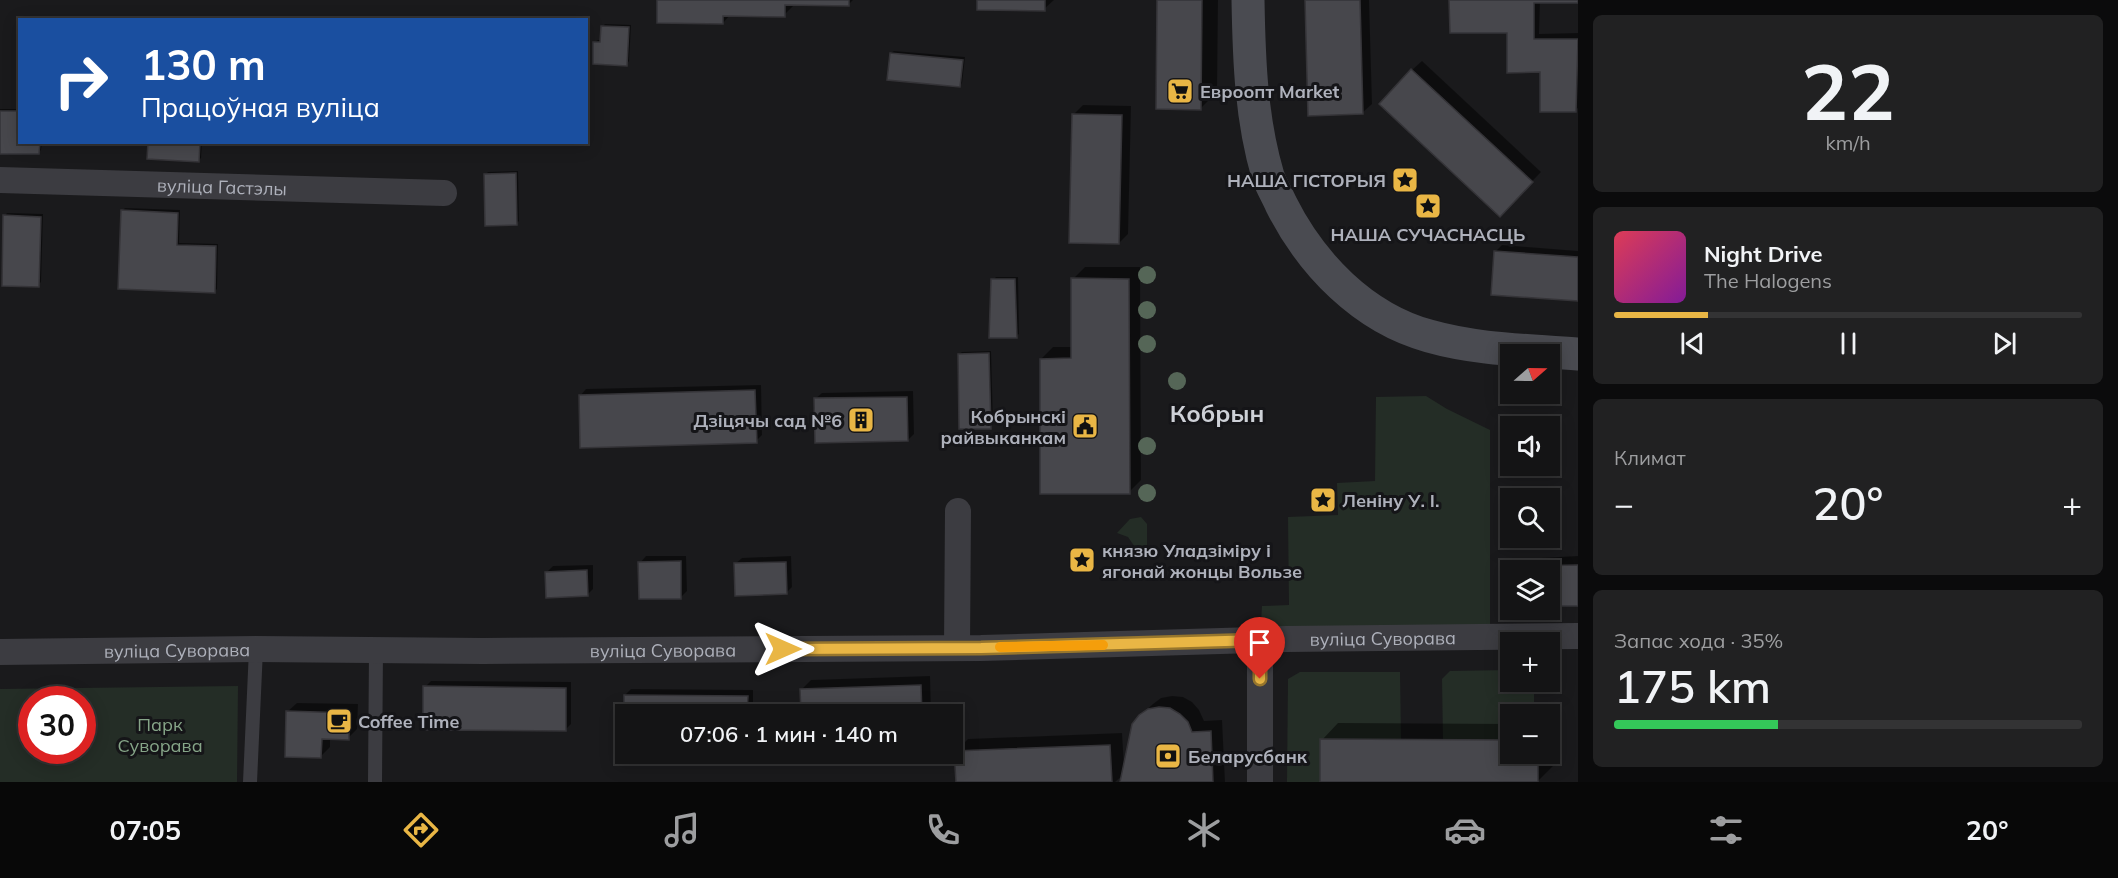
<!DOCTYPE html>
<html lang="ru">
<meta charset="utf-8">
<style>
body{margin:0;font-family:Mulish,sans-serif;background:#212122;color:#f1f3f6;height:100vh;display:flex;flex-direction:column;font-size:22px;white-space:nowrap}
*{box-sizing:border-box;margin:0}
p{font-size:20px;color:#9d9ea0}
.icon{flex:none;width:33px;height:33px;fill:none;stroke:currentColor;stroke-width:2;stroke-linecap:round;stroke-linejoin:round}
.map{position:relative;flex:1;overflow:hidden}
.side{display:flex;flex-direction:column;gap:15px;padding:15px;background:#0b0b0c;width:540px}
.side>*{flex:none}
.hud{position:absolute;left:18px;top:18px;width:570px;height:126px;border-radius:0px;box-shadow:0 3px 15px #0003,0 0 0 2px #333334;background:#1a4fa0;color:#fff;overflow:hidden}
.needle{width:39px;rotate:70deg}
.buttons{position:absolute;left:1500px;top:344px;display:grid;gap:12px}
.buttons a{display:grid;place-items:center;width:60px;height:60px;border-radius:0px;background:#141415;box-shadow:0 3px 15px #0003,0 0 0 2px #333334;font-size:30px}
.speed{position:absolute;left:18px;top:686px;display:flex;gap:12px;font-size:30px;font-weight:700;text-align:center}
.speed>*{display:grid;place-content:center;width:78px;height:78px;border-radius:50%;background:#141415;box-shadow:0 3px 15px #0003,0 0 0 2px #333334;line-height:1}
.speed .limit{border:9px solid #d22;background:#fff;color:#111}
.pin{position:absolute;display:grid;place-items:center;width:51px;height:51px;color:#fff;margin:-62px -26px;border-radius:50% 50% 50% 0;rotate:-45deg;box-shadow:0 0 6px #0007}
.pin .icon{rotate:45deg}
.me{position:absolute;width:66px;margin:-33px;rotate:90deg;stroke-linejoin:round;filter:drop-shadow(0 0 4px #0008)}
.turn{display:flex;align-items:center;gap:21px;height:126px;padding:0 24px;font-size:27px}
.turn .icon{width:78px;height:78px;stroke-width:2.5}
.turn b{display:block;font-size:42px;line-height:51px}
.big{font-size:45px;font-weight:600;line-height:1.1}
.side .tile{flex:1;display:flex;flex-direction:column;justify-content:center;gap:9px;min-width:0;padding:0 21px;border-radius:9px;background:#212122}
.side .dial{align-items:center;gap:0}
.dial b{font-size:78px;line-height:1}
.song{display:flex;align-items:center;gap:18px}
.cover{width:72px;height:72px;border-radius:9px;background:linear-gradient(135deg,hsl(350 70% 55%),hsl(290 70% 35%))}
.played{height:6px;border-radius:3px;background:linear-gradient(90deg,#e9b645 20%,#333334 20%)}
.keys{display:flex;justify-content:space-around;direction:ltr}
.heat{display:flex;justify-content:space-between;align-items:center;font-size:33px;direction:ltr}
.charge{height:9px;border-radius:4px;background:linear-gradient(90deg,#34c759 35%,#333334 0)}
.trip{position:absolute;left:615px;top:704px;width:348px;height:60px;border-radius:0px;background:#141415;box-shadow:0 3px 15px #0003,0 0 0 2px #333334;font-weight:600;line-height:60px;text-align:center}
.menu{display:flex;height:96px;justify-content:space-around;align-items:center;background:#080808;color:#9d9ea0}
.menu .icon{width:42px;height:42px}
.menu .current{color:#e9b645}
.menu b{font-size:27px;color:#f1f3f6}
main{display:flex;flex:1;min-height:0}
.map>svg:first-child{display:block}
</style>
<main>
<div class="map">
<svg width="1578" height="782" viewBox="0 0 1578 782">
<rect width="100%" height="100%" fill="#1a1a1c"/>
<g fill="#242d26" fill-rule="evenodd">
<path d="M1426 396 1447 409 1490 430V630L1260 640 1262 606 1289 605 1288 517 1338 515 1337 483 1375 481 1376 397Z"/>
<path d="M1141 517 1147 524V549L1139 553 1128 537 1117 533 1130 519Z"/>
<path d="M1510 670V681H1534V714H1510V740H1443L1442 679 1450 671Z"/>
<path d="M1300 672H1400L1401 740 1320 782H1287L1288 679Z"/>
<path d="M238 686 237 782H0V689ZM32 699H82V750H32Z"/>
</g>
<g fill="#0007">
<path d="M659 0H853L849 4 796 3 784 15H730L723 23Z"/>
<path d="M979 0H1054L1044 9Z"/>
<path d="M1159 0H1218L1217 92 1200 109Z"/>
<path d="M1306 0H1369L1372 104 1362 113Z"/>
<path d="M1451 0H1578L1540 1 1539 34 1578 33V108L1575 110 1509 31Z"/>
<path d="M605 24 631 25 629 61 627 64 595 42 598 40H602L603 26Z"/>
<path d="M894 51 965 57 962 83 960 86 891 53Z"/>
<path d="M1422 61 1541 172 1509 205 1412 70Z"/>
<path d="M1083 105 1131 106 1128 234 1119 243 1074 114Z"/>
<path d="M0 109H20V142H42L41 150 39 152H0Z"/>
<path d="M150 142H202L201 158 198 161Z"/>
<path d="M518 171 519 221 516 224 485 175 488 172Z"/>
<path d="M125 208 180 210 179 243 218 244 217 289 214 292 122 211Z"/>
<path d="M7 213 43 214 41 282 38 285 5 216Z"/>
<path d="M1502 245 1578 251V299L1496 251Z"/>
<path d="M1085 267H1140L1141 480 1129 492 1041 359 1053 347H1073V279Z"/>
<path d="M996 277H1018L1019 334 1016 336 993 280Z"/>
<path d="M991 351 993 424 990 427 959 354 962 352Z"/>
<path d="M761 385 762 435 756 441 580 396 586 389Z"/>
<path d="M913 391 914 434 908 440 815 399 822 393Z"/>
<path d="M646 556H686L687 591 681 597 640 563Z"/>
<path d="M791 556 792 587 786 593 735 564 742 558Z"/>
<path d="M1578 556V604L1550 605V570H1531V567L1540 558Z"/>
<path d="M593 565V589L587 595 547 572 553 566Z"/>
<path d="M930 676 931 714H803L802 689 811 680Z"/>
<path d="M431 681 571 682V724L565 730 425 687Z"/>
<path d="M631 689 753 690V714H626L625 695Z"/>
<path d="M1172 696 1183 697 1192 702 1199 710 1204 721 1222 720 1225 782H1122V776L1115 782H957L956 751 968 739 1122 733 1124 766 1140 716 1153 704 1161 698Z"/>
<path d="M297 703 358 704 357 729 348 738H330V747L321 756 287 712Z"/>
<path d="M1338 723 1510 724V753H1550V724H1553V766L1537 782H1322V740Z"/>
</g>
<g fill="#47474c" stroke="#353438" stroke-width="1.5">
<path d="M657 0H849V6L785 5V17L723 16V24L657 23Z"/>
<path d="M977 0H1045V11L977 10Z"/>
<path d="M1157 0H1202L1201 110 1156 109Z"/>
<path d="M1305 0H1360L1363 114 1308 116Z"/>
<path d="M1449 0H1578V3H1534V39H1578L1576 112H1540V72L1507 73V33H1450Z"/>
<path d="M601 26 629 27 627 66 593 64V42H600Z"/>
<path d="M890 53 963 60 960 87 887 80Z"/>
<path d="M1411 69 1533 182 1500 217 1379 104Z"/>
<path d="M0 111H20V142H40L39 154H0Z"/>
<path d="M1072 114 1122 115 1119 244 1069 243Z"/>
<path d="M148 142H200L199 162 147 159Z"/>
<path d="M516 173 517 225 485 226 484 174Z"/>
<path d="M121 210 178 213 177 245 216 246 215 293 118 289Z"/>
<path d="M3 215 41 217 39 287 2 286Z"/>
<path d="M1494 251 1578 257V301L1491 295Z"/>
<path d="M1071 278 1129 279 1130 494H1040V359L1071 358Z"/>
<path d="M991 279H1015L1017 338H989Z"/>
<path d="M989 353 991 429H959L958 354Z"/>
<path d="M755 390 757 443 580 448 579 395Z"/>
<path d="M907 397 908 441 815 443 814 398Z"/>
<path d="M681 561V599H639L638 562Z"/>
<path d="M786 562 787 594 735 596 734 563Z"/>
<path d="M1578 565V606H1550V570H1529V566Z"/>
<path d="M587 570 588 596 546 598 545 572Z"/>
<path d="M921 685 922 714H801L800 689Z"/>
<path d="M423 686 566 688V731L423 730Z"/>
<path d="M624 695 748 696 747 714H626V738H624Z"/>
<path d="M1159 707 1170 708 1180 714 1188 722 1192 732 1211 731 1213 782H1120L1132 724 1139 715 1148 709Z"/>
<path d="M286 711 349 713V740L322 739 321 758 285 757Z"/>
<path d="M1320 739 1510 740V753H1538V782H1320Z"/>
<path d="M1110 745 1112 782H956L954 751Z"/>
</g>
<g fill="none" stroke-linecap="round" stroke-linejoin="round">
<g stroke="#3c3c41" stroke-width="14">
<path d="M250 782 256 649"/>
<path d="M375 782 376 650"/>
</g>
<g stroke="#3c3c41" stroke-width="26">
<path id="s1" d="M0 180 444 193"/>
<path d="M957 647 958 511"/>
<path id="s2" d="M0 652 256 649 483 651 981 648 1287 639 1578 636"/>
<path d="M1260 782V640"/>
</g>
<path stroke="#4a4b51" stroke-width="33" d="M1248 0C1249 59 1251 119 1268 176 1271 185 1277 195 1281 204 1311 264 1363 318 1429 336 1478 350 1528 350 1578 354"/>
</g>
<g fill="#556657">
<circle cx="1147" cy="275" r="9"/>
<circle cx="1147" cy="310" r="9"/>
<circle cx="1147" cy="344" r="9"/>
<circle cx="1177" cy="381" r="9"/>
<circle cx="1147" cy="446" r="9"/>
<circle cx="1147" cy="493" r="9"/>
</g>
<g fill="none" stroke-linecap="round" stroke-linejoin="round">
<defs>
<path id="route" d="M783 649 981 648 1260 640V679"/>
</defs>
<use href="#route" stroke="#97762d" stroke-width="15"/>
<use href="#route" stroke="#e9b645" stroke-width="10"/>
<path stroke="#f59e0b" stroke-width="10" d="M1000 647 1103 645"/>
</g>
<defs>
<symbol id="supermarket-square" viewBox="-11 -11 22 22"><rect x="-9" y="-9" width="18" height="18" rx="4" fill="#e9b645" stroke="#151518"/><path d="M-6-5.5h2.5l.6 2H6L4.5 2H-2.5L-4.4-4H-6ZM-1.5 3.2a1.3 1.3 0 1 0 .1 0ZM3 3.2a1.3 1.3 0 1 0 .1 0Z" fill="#111"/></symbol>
<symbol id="sight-square" viewBox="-11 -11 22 22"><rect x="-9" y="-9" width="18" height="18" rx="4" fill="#e9b645" stroke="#151518"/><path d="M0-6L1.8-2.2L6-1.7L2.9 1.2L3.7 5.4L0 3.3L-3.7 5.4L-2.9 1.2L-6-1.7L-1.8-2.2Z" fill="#111"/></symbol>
<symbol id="building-square" viewBox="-11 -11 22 22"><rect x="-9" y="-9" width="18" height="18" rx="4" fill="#e9b645" stroke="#151518"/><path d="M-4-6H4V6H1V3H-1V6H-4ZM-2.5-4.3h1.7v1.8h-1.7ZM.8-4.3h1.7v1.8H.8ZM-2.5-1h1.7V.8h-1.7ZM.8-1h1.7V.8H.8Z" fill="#111"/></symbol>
<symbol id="civic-square" viewBox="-11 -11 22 22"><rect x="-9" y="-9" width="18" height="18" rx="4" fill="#e9b645" stroke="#151518"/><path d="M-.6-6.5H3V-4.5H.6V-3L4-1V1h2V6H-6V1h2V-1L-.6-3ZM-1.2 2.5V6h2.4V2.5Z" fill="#111"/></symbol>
<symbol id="cafe-square" viewBox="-11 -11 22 22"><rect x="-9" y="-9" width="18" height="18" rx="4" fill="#e9b645" stroke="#151518"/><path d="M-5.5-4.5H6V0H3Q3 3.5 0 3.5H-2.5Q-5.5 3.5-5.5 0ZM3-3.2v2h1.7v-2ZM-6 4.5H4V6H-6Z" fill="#111"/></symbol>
<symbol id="bank-square" viewBox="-11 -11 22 22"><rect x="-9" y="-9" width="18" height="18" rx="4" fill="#e9b645" stroke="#151518"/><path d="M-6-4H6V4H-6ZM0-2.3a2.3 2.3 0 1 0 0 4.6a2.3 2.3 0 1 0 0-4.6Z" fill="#111"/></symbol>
</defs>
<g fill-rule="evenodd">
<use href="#supermarket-square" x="1165" y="76" width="30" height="30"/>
<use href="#sight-square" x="1390" y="165" width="30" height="30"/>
<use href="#sight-square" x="1413" y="191" width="30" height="30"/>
<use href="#building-square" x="846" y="405" width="30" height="30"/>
<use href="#civic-square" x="1070" y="411" width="30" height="30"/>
<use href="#sight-square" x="1308" y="485" width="30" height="30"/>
<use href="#sight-square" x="1067" y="545" width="30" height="30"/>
<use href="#cafe-square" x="324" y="706" width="30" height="30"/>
<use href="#bank-square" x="1153" y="741" width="30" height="30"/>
</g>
<g text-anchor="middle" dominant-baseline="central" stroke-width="6" stroke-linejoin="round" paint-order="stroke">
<g font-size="18" font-weight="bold" fill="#aeb1bb" stroke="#151518" text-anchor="start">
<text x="1200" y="91">Евроопт Market</text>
<text x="1386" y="180" text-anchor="end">НАША ГІСТОРЫЯ</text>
<text x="1428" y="234" text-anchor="middle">НАША СУЧАСНАСЦЬ</text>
<text x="1066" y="416" text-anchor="end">Кобрынскі<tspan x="1066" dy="21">райвыканкам</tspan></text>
<text x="842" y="420" text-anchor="end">Дзіцячы сад №6</text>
<text x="1342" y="500">Леніну У. І.</text>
<text x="1102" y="550">князю Уладзіміру і<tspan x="1102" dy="21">ягонай жонцы Вользе</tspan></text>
<text x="358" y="721">Coffee Time</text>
<text x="1188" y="756">Беларусбанк</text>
</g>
<g font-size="18" fill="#aeb1bb" stroke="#151518">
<text stroke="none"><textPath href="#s1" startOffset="222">вуліца Гастэлы</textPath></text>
<text stroke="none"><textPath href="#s2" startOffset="1383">вуліца Суворава</textPath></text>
<text stroke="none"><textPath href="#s2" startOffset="663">вуліца Суворава</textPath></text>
<text stroke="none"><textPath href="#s2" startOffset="177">вуліца Суворава</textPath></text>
</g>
<g font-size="18" fill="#86a588" stroke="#151518">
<text x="160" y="724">Парк<tspan x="160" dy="21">Суворава</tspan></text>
</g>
<g font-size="24" font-weight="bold" fill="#ced1d7" stroke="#151518">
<text x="1217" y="413">Кобрын</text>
</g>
</g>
</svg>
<div class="buttons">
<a><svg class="needle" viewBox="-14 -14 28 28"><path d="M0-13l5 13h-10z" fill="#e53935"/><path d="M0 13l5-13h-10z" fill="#9d9ea0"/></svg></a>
<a><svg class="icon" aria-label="sound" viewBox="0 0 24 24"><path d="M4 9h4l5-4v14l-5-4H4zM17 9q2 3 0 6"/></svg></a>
<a><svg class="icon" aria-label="search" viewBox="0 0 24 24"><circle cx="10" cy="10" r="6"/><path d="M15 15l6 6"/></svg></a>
<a><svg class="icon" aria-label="layers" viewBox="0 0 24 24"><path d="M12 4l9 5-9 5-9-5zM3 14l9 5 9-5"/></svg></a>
<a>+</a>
<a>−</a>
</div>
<div class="speed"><div class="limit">30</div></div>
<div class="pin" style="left:1260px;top:679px;background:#d93025"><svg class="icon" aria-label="arrive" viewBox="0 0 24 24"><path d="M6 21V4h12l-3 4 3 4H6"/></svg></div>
<svg class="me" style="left:783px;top:649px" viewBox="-20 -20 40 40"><path d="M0-17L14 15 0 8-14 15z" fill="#e9b645" stroke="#fff" stroke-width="4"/></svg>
<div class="trip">07:06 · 1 мин · 140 m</div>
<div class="hud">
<div class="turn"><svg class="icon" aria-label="right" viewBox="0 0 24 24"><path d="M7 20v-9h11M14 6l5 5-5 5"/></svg><div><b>130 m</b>Працоўная вуліца</div></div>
</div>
</div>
<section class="side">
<div class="tile dial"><b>22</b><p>km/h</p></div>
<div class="tile">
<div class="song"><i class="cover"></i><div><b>Night Drive</b><p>The Halogens</p></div></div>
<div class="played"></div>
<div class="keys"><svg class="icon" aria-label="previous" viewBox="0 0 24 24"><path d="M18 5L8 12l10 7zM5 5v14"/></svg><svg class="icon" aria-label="pause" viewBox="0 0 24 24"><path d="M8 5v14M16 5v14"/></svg><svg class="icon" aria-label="next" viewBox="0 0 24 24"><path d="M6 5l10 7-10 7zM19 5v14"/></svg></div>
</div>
<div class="tile"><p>Климат</p>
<div class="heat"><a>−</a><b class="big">20°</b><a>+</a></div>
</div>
<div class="tile"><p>Запас хода · 35%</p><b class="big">175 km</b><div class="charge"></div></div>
</section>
</main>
<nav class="menu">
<b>07:05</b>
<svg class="icon current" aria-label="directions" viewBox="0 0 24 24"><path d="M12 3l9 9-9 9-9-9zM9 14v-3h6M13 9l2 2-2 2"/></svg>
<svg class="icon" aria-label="music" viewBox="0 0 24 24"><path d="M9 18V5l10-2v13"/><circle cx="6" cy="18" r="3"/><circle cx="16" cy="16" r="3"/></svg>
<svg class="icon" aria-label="phone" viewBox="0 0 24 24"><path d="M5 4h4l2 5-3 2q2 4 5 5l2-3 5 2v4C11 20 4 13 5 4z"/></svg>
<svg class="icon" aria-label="climate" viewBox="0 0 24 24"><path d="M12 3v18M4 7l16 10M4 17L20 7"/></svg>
<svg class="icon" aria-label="car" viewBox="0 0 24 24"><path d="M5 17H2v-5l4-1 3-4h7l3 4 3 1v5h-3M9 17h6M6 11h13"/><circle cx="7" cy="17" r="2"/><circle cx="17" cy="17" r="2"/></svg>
<svg class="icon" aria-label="filters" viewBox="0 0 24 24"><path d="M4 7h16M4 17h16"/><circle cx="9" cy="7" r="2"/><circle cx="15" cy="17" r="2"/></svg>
<b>20°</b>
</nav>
